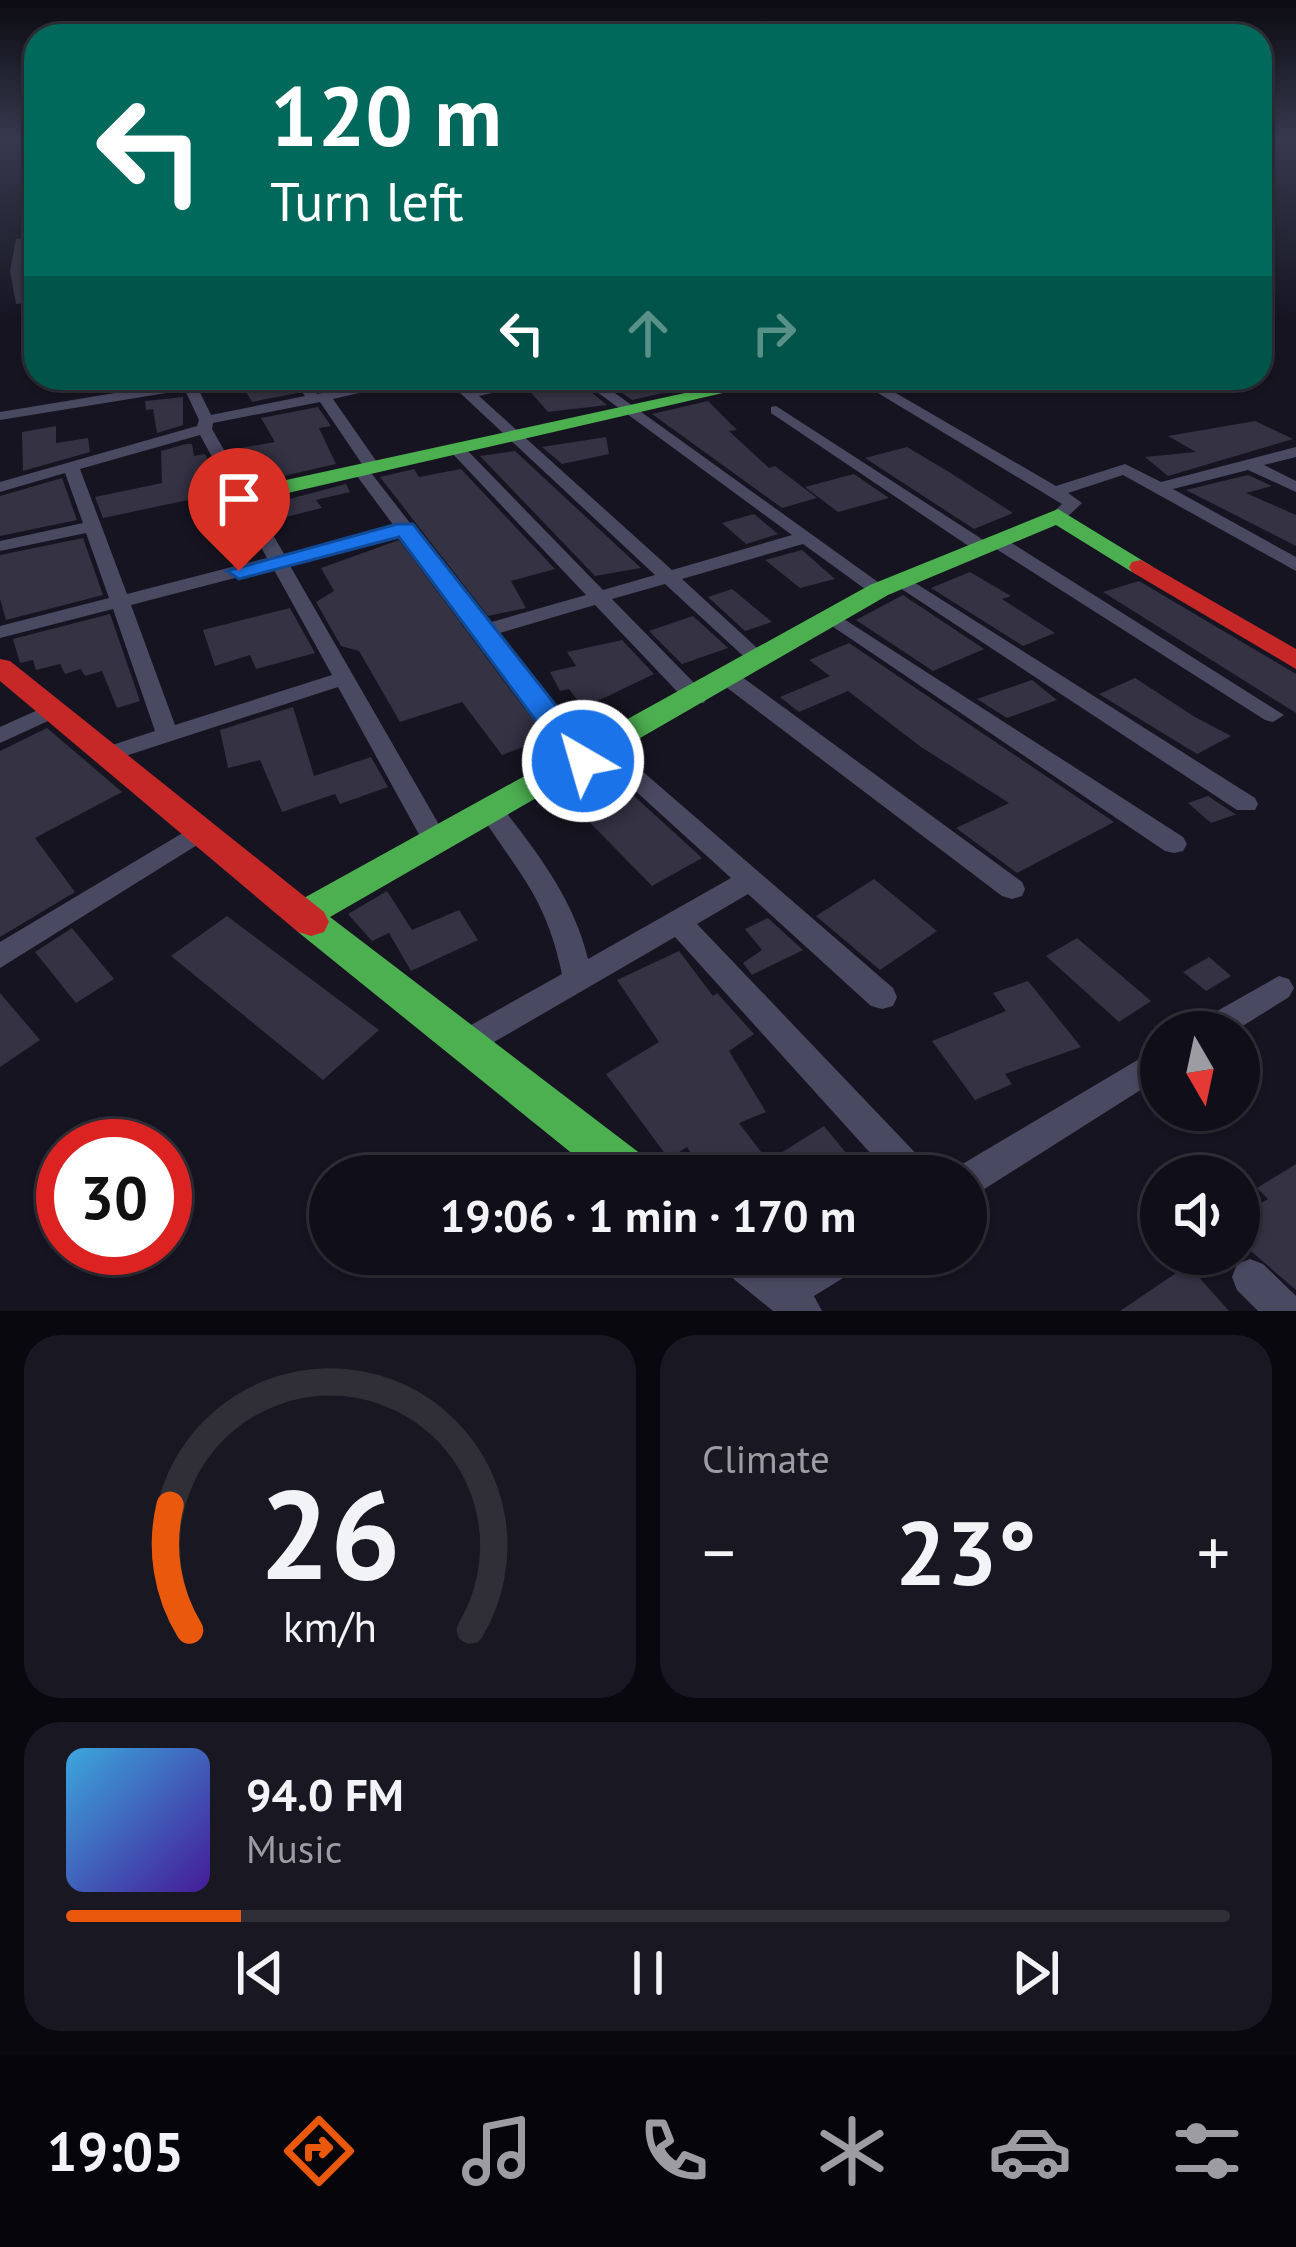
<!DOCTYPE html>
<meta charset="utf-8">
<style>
body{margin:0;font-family:"PT Sans",sans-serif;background:#191822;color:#f1f3f6;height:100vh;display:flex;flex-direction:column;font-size:45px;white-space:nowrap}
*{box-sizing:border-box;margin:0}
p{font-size:39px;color:#9c9ca2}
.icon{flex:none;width:66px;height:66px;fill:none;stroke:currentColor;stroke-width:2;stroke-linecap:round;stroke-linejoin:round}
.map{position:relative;height:1311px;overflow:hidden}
.sheet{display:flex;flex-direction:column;gap:24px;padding:24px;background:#09080e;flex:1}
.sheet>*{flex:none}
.guide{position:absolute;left:24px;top:24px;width:1248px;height:366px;border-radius:36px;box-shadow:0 3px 9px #0004,0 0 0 3px #302f38;background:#00695c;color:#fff;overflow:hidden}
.needle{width:78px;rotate:171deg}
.buttons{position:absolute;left:1140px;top:1011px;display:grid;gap:24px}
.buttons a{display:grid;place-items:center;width:120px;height:120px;border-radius:50%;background:#100f19;box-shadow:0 3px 9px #0004,0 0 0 3px #302f38;font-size:60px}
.speed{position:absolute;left:36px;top:1119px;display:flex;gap:24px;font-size:60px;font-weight:700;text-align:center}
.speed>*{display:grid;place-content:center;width:156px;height:156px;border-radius:50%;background:#100f19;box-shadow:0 3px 9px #0004,0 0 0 3px #302f38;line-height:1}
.speed .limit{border:18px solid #d22;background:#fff;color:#111}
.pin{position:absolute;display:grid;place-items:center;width:102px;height:102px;color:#fff;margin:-123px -51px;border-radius:50% 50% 50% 0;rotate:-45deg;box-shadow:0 0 12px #0007}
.pin .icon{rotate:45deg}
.me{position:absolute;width:132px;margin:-66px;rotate:322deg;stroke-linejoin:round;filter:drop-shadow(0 0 9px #0008)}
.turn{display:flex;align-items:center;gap:42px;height:252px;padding:0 48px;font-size:54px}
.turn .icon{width:156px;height:156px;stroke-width:2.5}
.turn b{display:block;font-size:84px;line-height:102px}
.lanes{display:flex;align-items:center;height:114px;padding:0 48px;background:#0003;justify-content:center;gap:60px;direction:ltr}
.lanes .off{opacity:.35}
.big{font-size:90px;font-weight:800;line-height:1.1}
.sheet .card{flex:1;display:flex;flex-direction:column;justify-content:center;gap:18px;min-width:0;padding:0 42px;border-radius:36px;background:#191822}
.sheet .dial{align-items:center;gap:0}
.dial svg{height:312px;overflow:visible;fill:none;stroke:#302f38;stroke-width:7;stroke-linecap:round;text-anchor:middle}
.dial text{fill:#f1f3f6;stroke:none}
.song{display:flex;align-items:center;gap:36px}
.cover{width:144px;height:144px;border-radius:18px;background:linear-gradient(135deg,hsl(200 70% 55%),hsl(260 70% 35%))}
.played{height:12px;border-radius:6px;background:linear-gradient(90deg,#ea580c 15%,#302f38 15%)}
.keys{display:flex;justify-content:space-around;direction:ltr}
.heat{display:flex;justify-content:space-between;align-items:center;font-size:66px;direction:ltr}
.sheet .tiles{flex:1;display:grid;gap:24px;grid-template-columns:1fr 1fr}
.card:last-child{grid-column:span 2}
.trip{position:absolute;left:309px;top:1155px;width:678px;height:120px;border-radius:60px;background:#100f19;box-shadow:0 3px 9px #0004,0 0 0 3px #302f38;font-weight:800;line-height:120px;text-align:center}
.tabs{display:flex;height:192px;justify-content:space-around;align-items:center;background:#06060a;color:#9c9ca2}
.tabs .icon{width:84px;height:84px}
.tabs .current{color:#ea580c}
.tabs b{font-size:54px;color:#f1f3f6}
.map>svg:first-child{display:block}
</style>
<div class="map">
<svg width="1296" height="1311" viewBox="0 0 1296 1311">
<rect width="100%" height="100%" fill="#161421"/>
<g fill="#343243">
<path d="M36 237V302L16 304 10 271 16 239Z"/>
<path d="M238 378H288L297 393 252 402Z"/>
<path d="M561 378H574L607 405 548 412 528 389Z"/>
<path d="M648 378H675L689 387 632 400 611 385Z"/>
<path d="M183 397V425L157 433 153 409 146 410 145 401Z"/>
<path d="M708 401 737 430 729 431 769 468 775 466 817 498 782 508 652 414Z"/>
<path d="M318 407 331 426 319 428 336 464 249 484 229 450 275 442 261 418Z"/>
<path d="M1255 421 1293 439 1168 476 1145 457 1196 452 1168 436Z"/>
<path d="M56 426V443L88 438 90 452 23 471 22 432Z"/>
<path d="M606 437 609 454 562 464 542 447Z"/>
<path d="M186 444H192L194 456 205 454 226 492 103 518 95 497 162 483 161 451Z"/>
<path d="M907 447 949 472 1013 513 974 529 865 458Z"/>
<path d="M515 451 641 568 595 576 480 456Z"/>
<path d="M414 469 419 477 461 469 555 569 511 581 526 608 488 616 380 477Z"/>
<path d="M854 474 889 498 838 512 805 487Z"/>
<path d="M1248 475 1272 486 1246 493 1296 515V546L1186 490Z"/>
<path d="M62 478 77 520 0 536V496Z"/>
<path d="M346 484 350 492 316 500 322 508 273 520 263 506Z"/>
<path d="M754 514 778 534 746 544 722 523Z"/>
<path d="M83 538 103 595 6 620 0 599V555Z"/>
<path d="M399 540 518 700 548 738 502 755 462 702 400 722 359 651 341 646 316 602 334 591 321 568Z"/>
<path d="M802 550 835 579 800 588 765 560Z"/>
<path d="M970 572 1011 596 1002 599 1055 633 1023 646 931 588Z"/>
<path d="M1139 581 1296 674V713L1103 592Z"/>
<path d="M732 589 772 622 745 631 708 597Z"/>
<path d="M903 595 984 649 933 671 856 620Z"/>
<path d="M290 608 315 653 256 669 250 655 215 666 203 630Z"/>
<path d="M110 614 140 701 117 708 102 671 85 676 81 669 65 674 60 664 36 670 33 660 20 663 13 639Z"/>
<path d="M693 616 728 648 682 664 649 631Z"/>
<path d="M622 640 654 674 583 708 569 689 560 691 550 672 576 666 567 652Z"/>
<path d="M849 643 1114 822 1017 873 956 828 1009 803 921 747 848 691 799 712 780 697 830 676 809 660Z"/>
<path d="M1135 678 1195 717 1231 736 1197 754 1099 694Z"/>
<path d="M1032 680 1057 700 1007 718 977 699Z"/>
<path d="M293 707 314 776 371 757 388 787 340 804 335 794 282 812 260 760 228 768 220 730Z"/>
<path d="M47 728 122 792 35 838 75 892 0 937V751Z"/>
<path d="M609 773 667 826 702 858 652 886 562 794Z"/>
<path d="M1208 796 1235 814H1237L1211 823 1188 803Z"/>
<path d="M874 879 937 931 880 970 816 916Z"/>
<path d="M387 891 412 930 459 910 478 940 411 971 389 933 372 941 348 914Z"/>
<path d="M227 916 379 1030 323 1080 171 956Z"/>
<path d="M768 918 803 950 752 975 743 963 762 950 745 929Z"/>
<path d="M72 928 114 979 76 1003 35 952Z"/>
<path d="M1077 938 1151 1001 1119 1022 1046 956Z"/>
<path d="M679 951 713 996 717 993 754 1034 729 1051 766 1112 739 1123 768 1161 824 1126 865 1176H707L687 1147 669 1159 606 1074 659 1042 617 980Z"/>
<path d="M1209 957 1231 976 1206 991 1183 972Z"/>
<path d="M1028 981 1081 1047 1005 1074 1012 1084 975 1100 932 1041 1006 1011 993 993Z"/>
<path d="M0 993 40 1040 0 1067Z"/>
<path d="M1296 1164V1290L1239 1241V1217L1268 1199 1257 1188Z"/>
<path d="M1188 1265 1229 1311H1120Z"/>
</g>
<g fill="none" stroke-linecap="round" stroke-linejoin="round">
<g fill="#4a4962" fill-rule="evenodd">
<path d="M179 378H193L211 415 305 396 292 378H306L317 394 397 378H425L333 399 379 465 368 469 488 623 586 595 451 452V446H463L603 590 655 575 444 378H459L471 389 528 378H557L479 396 672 570 792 535 578 378H594L889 590 879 596 872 594 803 544 682 579 767 657 771 661 767 665H753L665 584 612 599 704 693 707 698 704 703H688L595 605 496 634 591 755 595 761 591 767H575L401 535 289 564 449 842 445 849 436 851 427 849 338 687 113 760H97L93 755 97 750 155 731 113 609 0 638V626L109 598 86 533 0 551V541L83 523 65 473 0 492V482L197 426 199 420 185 390 0 420V412L181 382ZM320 402 362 464 351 468 394 526 284 554 212 429 213 423ZM200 435 267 558 127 594 80 469ZM273 568 332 675 175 725 131 605Z"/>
<path d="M853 378H870L1056 486 1125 464 1161 482 1296 447V457L1264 465 1296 481V492L1248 470 1173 489 1296 557V571L1123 475 1068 493 1082 503 1064 520H1052L1049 516 1062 504Z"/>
<path d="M776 406 988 543 990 537H1002L1284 715 1273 722 1265 720 990 545 988 551H976L771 413V407Z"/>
<path d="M901 574 1255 798 1258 804 1255 810H1237L894 584 891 580Z"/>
<path d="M833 612 1183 837 1187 844 1183 851 1174 853 1165 851 826 622 823 618Z"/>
<path d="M730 672 738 674 1022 882 1025 889 1022 896 1012 899 1002 896 722 684 719 679 722 674Z"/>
<path d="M51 704 59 706 62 711 59 716 0 743V727Z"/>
<path d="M604 742 612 745 893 988 897 997 893 1006 882 1009 871 1006 748 894 697 924 926 1164 931 1176H891L675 937 477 1052 466 1056 455 1052 451 1043 455 1034 562 974C546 897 519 874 479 812L483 806H501C538 853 574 900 588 959L731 878 596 755 592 750 596 745Z"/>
<path d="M201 822 210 825 214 831 210 837 0 968V942Z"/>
<path d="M1279 976 1289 979 1294 988 1289 997 1233 1032H1192L1196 1023Z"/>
<path d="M1161 1046V1077L978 1193 966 1198V1176H951L954 1169Z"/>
<path d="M714 1254H761L784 1272 814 1254H866L861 1267 814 1296 822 1311H773L719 1267Z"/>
<path d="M1250 1259 1263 1264 1296 1296V1311H1258L1237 1290 1232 1277 1237 1264Z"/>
</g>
<g fill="#4caf50" fill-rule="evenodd">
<path d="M754 378H788L240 504 229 497 240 490Z"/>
<path d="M1058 509 1153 567 1150 572H1132L1056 525 888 595 330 917 650 1161 656 1176H600L298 932 288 914 293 904 870 585Z"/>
</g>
<g fill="#c62828" fill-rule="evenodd">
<path d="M1141 560 1296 649V669L1132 572 1129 567 1132 562Z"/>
<path d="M0 659 10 661 324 912 329 922 324 932 311 936 298 932 0 681Z"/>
</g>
</g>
<linearGradient id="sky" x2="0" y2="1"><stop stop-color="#0c0b12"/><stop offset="0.43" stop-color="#363a4e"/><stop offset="1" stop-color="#363a4e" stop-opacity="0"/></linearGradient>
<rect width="1296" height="323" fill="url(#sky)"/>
<path fill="#1a73e8" stroke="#114b97" stroke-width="3" d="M397 524H413L594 754 598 761 594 769H572L399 537 239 579 227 571Z"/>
</svg>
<div class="buttons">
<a><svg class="needle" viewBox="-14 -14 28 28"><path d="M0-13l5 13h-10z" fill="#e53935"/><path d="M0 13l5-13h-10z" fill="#9c9ca2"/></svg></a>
<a><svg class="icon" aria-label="sound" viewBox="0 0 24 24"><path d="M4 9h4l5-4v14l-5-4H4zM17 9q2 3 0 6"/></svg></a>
</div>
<div class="speed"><div class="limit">30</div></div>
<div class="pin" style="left:239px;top:571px;background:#d93025"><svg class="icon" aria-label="arrive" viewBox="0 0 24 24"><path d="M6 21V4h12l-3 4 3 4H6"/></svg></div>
<svg class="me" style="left:583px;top:761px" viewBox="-20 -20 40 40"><circle r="17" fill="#1a73e8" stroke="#fff" stroke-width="3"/><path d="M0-11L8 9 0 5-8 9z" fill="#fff"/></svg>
<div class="trip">19:06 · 1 min · 170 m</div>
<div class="guide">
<div class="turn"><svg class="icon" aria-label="left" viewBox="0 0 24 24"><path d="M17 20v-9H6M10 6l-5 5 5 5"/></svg><div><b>120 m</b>Turn left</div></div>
<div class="lanes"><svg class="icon" aria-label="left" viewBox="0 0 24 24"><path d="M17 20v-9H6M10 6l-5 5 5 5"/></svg><svg class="icon off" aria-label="ahead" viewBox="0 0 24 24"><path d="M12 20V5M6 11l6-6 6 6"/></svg><svg class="icon off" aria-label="right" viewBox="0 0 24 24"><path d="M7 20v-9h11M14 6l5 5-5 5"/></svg></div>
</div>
</div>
<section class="sheet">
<div class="tiles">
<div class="card dial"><svg viewBox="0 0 100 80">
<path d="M14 69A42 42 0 1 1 86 69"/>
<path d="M14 69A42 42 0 0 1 9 37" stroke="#ea580c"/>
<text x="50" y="56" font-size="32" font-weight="700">26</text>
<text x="50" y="72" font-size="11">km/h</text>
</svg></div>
<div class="card"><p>Climate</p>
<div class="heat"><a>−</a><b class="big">23°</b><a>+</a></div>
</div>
<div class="card">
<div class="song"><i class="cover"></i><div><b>94.0 FM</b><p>Music</p></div></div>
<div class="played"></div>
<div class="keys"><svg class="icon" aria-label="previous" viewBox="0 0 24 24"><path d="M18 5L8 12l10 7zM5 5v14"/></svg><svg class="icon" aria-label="pause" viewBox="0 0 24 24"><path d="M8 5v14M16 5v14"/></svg><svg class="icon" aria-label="next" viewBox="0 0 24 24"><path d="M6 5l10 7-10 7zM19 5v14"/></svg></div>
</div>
</div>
</section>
<nav class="tabs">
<b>19:05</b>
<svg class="icon current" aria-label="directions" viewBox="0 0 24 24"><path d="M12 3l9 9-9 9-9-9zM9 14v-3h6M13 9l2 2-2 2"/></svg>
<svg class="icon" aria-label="music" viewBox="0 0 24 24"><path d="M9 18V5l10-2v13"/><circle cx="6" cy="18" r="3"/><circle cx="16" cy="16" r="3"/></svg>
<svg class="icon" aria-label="phone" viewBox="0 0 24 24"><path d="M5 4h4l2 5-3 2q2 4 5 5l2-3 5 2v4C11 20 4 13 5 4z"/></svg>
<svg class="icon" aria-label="climate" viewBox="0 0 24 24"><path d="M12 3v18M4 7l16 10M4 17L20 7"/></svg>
<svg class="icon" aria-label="car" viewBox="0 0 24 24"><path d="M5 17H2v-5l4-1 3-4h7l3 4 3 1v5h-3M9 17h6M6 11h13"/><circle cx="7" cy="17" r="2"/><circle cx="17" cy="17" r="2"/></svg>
<svg class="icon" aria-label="filters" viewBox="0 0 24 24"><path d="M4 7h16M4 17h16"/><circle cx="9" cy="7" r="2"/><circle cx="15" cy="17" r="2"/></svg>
</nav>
